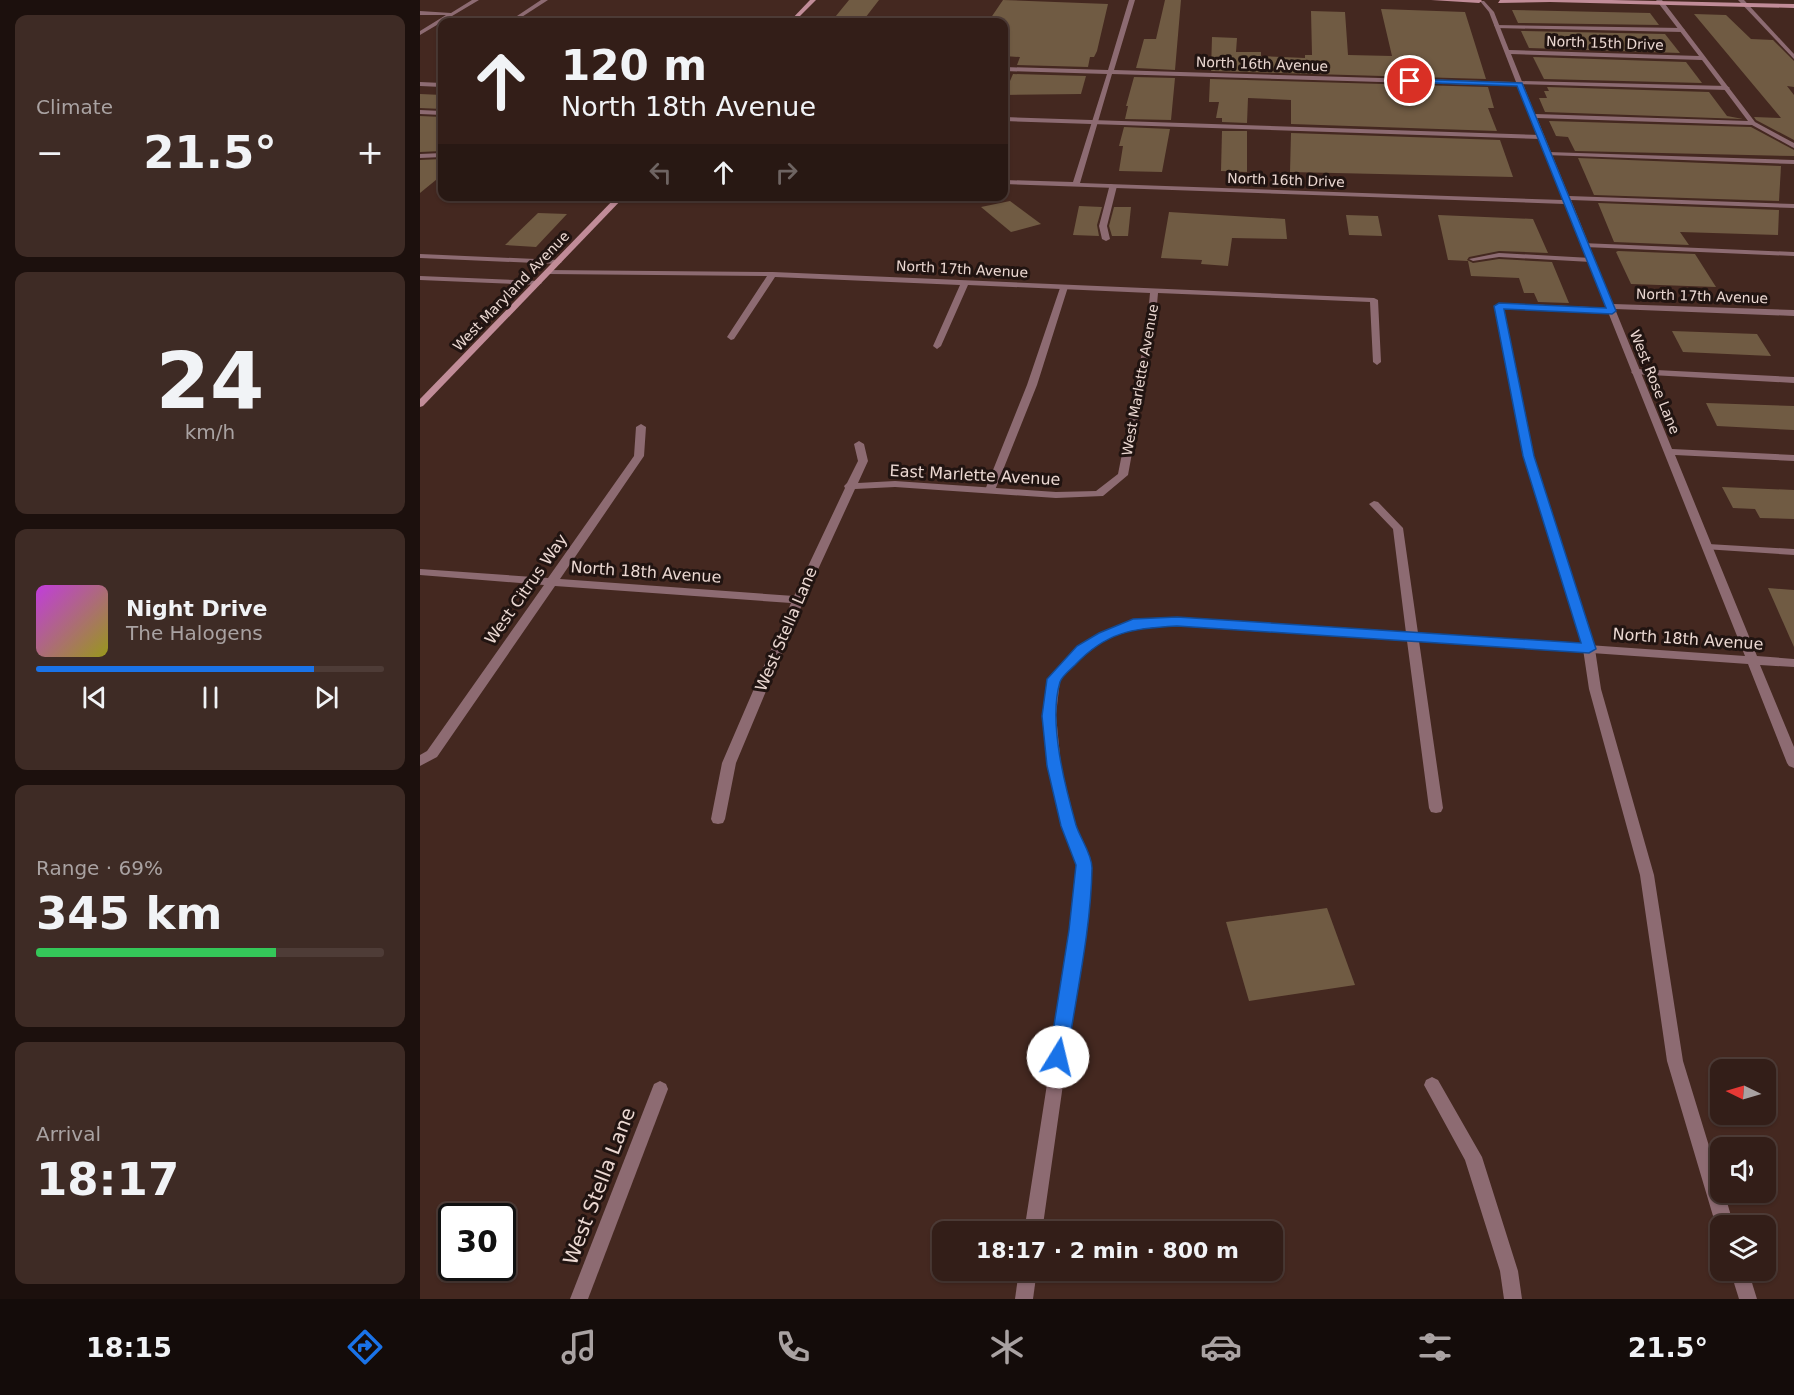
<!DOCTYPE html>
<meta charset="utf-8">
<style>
body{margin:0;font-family:"DejaVu Sans",sans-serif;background:#3e2b25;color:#f1f3f6;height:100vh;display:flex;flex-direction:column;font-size:22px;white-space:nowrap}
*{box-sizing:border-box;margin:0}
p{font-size:20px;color:#a9a2a2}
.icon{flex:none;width:33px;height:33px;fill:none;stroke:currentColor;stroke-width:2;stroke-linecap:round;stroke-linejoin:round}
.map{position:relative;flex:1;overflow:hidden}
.drawer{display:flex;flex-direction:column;gap:15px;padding:15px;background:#1c100d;width:420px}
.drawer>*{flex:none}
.guide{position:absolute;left:18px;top:18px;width:570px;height:183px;border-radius:12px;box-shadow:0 2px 4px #0004,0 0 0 2px #4e3c37;background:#331e18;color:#f1f3f6;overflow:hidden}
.needle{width:39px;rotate:275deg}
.controls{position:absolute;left:1290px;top:1059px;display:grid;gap:12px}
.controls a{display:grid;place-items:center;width:66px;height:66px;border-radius:12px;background:#331e18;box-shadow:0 2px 4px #0004,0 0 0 2px #4e3c37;font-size:30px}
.speed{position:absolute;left:18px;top:1203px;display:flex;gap:12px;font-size:30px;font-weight:700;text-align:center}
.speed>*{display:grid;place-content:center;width:78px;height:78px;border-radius:50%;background:#331e18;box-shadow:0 2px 4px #0004,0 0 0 2px #4e3c37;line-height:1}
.speed .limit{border:3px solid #111;border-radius:9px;background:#fff;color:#111}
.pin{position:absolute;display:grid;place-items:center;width:51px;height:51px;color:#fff;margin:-26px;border:3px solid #fff;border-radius:50%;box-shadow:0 2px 6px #0007}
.me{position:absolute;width:66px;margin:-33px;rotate:9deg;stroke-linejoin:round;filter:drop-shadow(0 0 4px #0008)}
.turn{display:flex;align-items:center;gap:21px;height:126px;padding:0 24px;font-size:27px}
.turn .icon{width:78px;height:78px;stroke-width:2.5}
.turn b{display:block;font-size:42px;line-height:51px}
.lanes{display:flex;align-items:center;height:57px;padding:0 24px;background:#0003;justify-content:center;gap:30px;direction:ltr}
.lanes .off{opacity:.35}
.big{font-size:45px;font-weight:700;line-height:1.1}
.drawer .card{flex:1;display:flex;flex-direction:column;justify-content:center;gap:9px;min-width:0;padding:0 21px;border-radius:12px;background:#3e2b25}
.drawer .dial{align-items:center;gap:0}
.dial b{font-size:78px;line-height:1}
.song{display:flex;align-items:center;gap:18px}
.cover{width:72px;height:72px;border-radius:9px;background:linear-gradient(135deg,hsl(290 70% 55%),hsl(60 70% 35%))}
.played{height:6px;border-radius:3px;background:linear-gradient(90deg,#1a73e8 80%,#4e3c37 80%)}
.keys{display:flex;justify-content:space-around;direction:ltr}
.heat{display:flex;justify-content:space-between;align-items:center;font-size:33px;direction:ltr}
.charge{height:9px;border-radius:4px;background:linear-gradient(90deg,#34c759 69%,#4e3c37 0)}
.trip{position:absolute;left:512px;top:1221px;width:351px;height:60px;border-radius:12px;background:#331e18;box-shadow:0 2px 4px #0004,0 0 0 2px #4e3c37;font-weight:700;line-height:60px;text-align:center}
.menu{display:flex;height:96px;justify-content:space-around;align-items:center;background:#140c0a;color:#a9a2a2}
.menu .icon{width:42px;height:42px}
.menu .active{color:#1a73e8}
.menu b{font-size:27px;color:#f1f3f6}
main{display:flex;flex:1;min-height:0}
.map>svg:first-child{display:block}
</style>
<main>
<section class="drawer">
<div class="card"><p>Climate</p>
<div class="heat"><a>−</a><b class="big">21.5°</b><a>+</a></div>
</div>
<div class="card dial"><b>24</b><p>km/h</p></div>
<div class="card">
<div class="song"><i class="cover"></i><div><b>Night Drive</b><p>The Halogens</p></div></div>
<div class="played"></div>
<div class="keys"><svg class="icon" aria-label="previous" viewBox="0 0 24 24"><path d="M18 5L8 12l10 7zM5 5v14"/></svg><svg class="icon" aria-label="pause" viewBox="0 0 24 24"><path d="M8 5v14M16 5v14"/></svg><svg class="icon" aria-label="next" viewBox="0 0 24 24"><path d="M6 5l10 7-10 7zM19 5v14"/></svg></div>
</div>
<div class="card"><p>Range · 69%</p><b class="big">345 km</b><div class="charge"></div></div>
<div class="card"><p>Arrival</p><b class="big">18:17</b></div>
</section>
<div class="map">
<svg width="1374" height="1299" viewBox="0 0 1374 1299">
<rect width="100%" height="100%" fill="#442820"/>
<g fill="#705b43">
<path d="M429 0H459L442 22H411Z"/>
<path d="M583 0 688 4 677 51 674 57H670L668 67 597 65 600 57 584 56V22H568Z"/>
<path d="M745 0H761L755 70 716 68 724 39H736Z"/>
<path d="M961 9 1045 12 1066 79 791 71 792 37 817 38 816 52H841V56L885 58V55H892L891 11 925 12 928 55 972 56Z"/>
<path d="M1092 10 1230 13 1239 25 1098 23Z"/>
<path d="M1274 14 1306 15 1331 39 1353 40 1374 61V87L1367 86 1374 95V140L1336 120 1334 117 1361 118Z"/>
<path d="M1101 31 1245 34 1260 53 1109 48Z"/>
<path d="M1113 57 1266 62 1282 83 1124 79Z"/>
<path d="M593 74 666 76 661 94 584 95Z"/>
<path d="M714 77 755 78 751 120 705 119 708 106H706Z"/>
<path d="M790 79 1068 87 1074 108H1068L1077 131 871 124V100L828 98 827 123 802 122V118H796L799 102H789Z"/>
<path d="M1127 87 1289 92 1307 116 1323 119 1125 112 1119 98H1127L1124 91H1129Z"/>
<path d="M0 94 22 95V109L0 108Z"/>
<path d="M0 116 22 117V151L0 152Z"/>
<path d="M1129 121 1331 127 1374 150V156L1155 151 1148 137 1136 136Z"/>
<path d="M704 127 750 129 742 172 699 171 703 146H699Z"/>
<path d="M802 131H827V172L801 171Z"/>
<path d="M871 133 1080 140 1093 177 870 172Z"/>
<path d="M1158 158 1361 166 1359 201 1174 195Z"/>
<path d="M22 159V175L0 193V160Z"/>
<path d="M590 201 621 224 591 232 561 207Z"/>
<path d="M1178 203 1359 210 1358 235 1260 232 1269 245 1194 242Z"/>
<path d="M659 206 682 207 677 225 679 236 653 235Z"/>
<path d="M694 207H711L708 236H692L689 226Z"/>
<path d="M749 212 865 219 867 239 812 238 808 266 781 264 782 260 741 258Z"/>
<path d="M118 213 147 214 116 247 85 245Z"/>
<path d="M926 215 958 216 962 236 929 235Z"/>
<path d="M1018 215 1113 219 1128 253 1079 251 1049 257 1047 260 1053 263 1079 259 1132 262 1149 303 1118 302 1114 293H1104L1099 278 1051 276 1048 261 1028 260Z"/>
<path d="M1198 251 1275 254 1296 287 1211 284 1196 252Z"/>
<path d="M1252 331 1337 334 1351 356 1263 352Z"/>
<path d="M1286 403 1374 406V430L1297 426Z"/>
<path d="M1302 487 1374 490V519L1340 518 1335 509 1313 508Z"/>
<path d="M1348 588 1374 590V647Z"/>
<path d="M907 908 935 985 829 1001 806 922Z"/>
</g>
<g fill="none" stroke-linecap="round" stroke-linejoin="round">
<g fill="#8d6b72" fill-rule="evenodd">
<path d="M1318 0H1324L1374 54V59Z"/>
<path d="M1074 25 1262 28 1265 30 1262 32 1076 28Z"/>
<path d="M1099 81 1307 86 1310 88 1307 90 1097 84Z"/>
<path d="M0 110 22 111V115L0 114Z"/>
<path d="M584 117 1121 135 1124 137 1121 139 584 121Z"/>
<path d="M1128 152 1374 160V164L1126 155V153Z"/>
<path d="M690 184 697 186 687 226 690 239 686 241 682 239 679 226Z"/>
<path d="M1162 243 1374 252V256L1165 247 1161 245Z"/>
<path d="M1079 253 1171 258 1175 260 1171 262 1079 257 1053 261 1049 259Z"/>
<path d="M641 285 648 287 617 385 575 490 570 493 566 492 565 490 607 385Z"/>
<path d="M1079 303 1192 308 1196 311 1192 314 1084 309 1114 456 1175 649 1181 689 1234 875 1263 1061 1300 1182V1192H1304L1314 1226H1300V1233L1296 1226 1247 1061 1220 875 1169 689 1163 649 1104 456 1075 306Z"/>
<path d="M1216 369 1374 377V383L1213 374 1211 372Z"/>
<path d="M1288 544 1374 549V555L1284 549 1283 547 1284 545Z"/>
<path d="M1310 1270H1328L1337 1299H1319Z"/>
</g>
<g fill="#8d6b72" fill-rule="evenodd">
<path d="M52 0H59L0 35V31L26 15H0V11L31 13Z"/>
<path d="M121 0H128L94 22H88Z"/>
<path d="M709 0H715L694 70 1096 82 1069 12 1060 1H1064L1074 12 1089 50 1279 56 1236 0H1242L1335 122 1374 143V148L1372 147 1332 125 1117 118 1149 196 1374 204V208L1151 200 1193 304 1374 310V316L1195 309 1252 449 1374 455V461L1255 455 1337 656 1374 659V667L1340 665 1374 747V768L1369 766 1367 763 1328 664 999 641 1023 808 1021 812 1016 813 1011 812 1009 808 987 641 757 625 715 628 687 639 666 652 640 680 636 715 641 766 656 826 671 865 665 930 622 1232H604L651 930 657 865 642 826 627 766 624 715 630 676 658 646 679 633 713 620 757 617 986 633 973 529 949 504 954 501 958 502 983 528 998 633 1325 656 1145 204 584 184V180L653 182 687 74 584 71V67L688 70ZM1091 54 1282 60 1328 121 1115 114ZM692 74 1098 86 1143 200 660 183Z"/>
<path d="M0 82 22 83V87L0 86Z"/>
<path d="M22 153V157L0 158V154Z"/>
<path d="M0 254 138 260 142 262 138 264 0 258Z"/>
<path d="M125 270 353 272 954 298 958 300 961 362 957 365 953 362 950 302 738 293 735 327 708 475 683 496 636 498 475 487 435 489 384 600 316 763 305 819 303 823 298 824 293 823 291 819 302 763 371 603 135 586 17 757 0 766V755L7 751 124 585 0 575V569L128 578 214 456 216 427 221 424 226 427 224 456 140 579 374 596 425 488 424 486 427 483 438 461 434 444 439 441 444 444 448 461 438 483 475 481 636 492 676 491 698 474 727 327 730 293 548 285 521 346 517 349 513 346 540 285 355 277 314 339 311 340 307 337 347 276 128 274H125Z"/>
<path d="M0 276 118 281 122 283 118 285 0 280Z"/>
<path d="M1012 1077 1018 1080 1062 1157 1098 1271 1102 1299H1084L1080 1271 1045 1160 1004 1085 1006 1080Z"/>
<path d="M240 1081 246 1084 248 1089 168 1299H150L232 1089 234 1084Z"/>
<path d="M599 1270H617L613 1299H595Z"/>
</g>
<g fill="#c18c98" fill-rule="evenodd">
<path d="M390 0H396L374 22H369Z"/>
<path d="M1011 0H1061L1062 1 1059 3Z"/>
<path d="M1080 0H1192L1374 4V8L1130 2 1078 3Z"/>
<path d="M197 196H205L3 406 0 407V399Z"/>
</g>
</g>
<path fill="#1a73e8" stroke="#114b97" stroke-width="1.5" d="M990 79 1102 83 1196 311 1192 314 1084 309 1114 456 1176 649 1169 653 757 626C713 628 686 632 655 665 650 670 642 676 640 682 628 722 645 786 656 825 660 838 672 854 672 868 671 930 656 995 647 1057L645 1063 638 1065 632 1063 629 1057 649 930 656 865 641 826 627 766 622 716 627 679 657 646 679 633 713 619 757 617 1161 643 1103 456 1074 306 1079 303 1186 308 1097 86 987 82Z"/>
<g text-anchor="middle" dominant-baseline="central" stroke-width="6" stroke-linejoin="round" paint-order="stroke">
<g font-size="14" fill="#ebd8d2" stroke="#211411">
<text transform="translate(1185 43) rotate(2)">North 15th Drive</text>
<text transform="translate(842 64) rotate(2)">North 16th Avenue</text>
<text transform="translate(866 180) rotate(2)">North 16th Drive</text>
<text transform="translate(542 269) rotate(3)">North 17th Avenue</text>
<text transform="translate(91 291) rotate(-46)">West Maryland Avenue</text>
<text transform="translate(1282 296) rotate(2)">North 17th Avenue</text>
<text transform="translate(720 380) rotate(-80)">West Marlette Avenue</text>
<text transform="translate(1235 382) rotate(68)">West Rose Lane</text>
</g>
<g font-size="16" fill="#ebd8d2" stroke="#211411">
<text transform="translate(555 475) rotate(3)">East Marlette Avenue</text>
<text transform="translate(226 572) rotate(4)">North 18th Avenue</text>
<text transform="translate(106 589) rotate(-55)">West Citrus Way</text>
<text transform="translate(366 629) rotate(-67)">West Stella Lane</text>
<text transform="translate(1268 639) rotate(4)">North 18th Avenue</text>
</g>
<g font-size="20" fill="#ebd8d2" stroke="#211411">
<text transform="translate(179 1186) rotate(-69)">West Stella Lane</text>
</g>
</g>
</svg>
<div class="controls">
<a><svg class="needle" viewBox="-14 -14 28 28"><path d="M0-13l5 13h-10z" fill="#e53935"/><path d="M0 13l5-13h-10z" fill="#a9a2a2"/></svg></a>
<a><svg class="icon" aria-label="sound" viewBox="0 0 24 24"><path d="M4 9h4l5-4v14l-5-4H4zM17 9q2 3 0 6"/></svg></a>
<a><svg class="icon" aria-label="layers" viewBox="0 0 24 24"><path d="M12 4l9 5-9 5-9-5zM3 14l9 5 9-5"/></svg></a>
</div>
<div class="speed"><div class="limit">30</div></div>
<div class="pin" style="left:990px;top:81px;background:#d93025"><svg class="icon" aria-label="arrive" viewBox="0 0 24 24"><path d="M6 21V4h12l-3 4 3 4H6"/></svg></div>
<svg class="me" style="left:638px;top:1057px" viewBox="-20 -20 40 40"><circle r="19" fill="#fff"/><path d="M0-13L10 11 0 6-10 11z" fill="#1a73e8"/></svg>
<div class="trip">18:17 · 2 min · 800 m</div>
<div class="guide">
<div class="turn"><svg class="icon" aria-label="ahead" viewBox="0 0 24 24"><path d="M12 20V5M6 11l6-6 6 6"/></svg><div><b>120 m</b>North 18th Avenue</div></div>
<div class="lanes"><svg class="icon off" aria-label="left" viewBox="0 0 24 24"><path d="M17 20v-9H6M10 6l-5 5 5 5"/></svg><svg class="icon" aria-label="ahead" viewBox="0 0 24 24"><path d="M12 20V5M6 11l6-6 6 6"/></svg><svg class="icon off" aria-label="right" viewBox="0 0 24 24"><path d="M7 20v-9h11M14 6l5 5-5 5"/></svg></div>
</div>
</div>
</main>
<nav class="menu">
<b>18:15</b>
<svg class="icon active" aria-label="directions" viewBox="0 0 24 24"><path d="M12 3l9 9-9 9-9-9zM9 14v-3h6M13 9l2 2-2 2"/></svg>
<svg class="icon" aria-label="music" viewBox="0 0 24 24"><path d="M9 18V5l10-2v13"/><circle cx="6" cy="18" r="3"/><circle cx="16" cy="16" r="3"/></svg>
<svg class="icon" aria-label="phone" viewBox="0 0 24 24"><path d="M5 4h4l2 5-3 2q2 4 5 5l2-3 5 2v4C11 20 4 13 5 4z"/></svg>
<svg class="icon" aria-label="climate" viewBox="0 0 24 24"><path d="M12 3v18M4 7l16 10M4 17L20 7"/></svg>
<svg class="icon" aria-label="car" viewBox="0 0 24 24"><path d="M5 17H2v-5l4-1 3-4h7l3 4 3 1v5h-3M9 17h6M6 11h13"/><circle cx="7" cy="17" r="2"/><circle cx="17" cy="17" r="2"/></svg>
<svg class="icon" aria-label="filters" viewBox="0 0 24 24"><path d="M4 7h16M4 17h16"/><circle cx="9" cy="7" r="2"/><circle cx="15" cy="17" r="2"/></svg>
<b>21.5°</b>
</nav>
